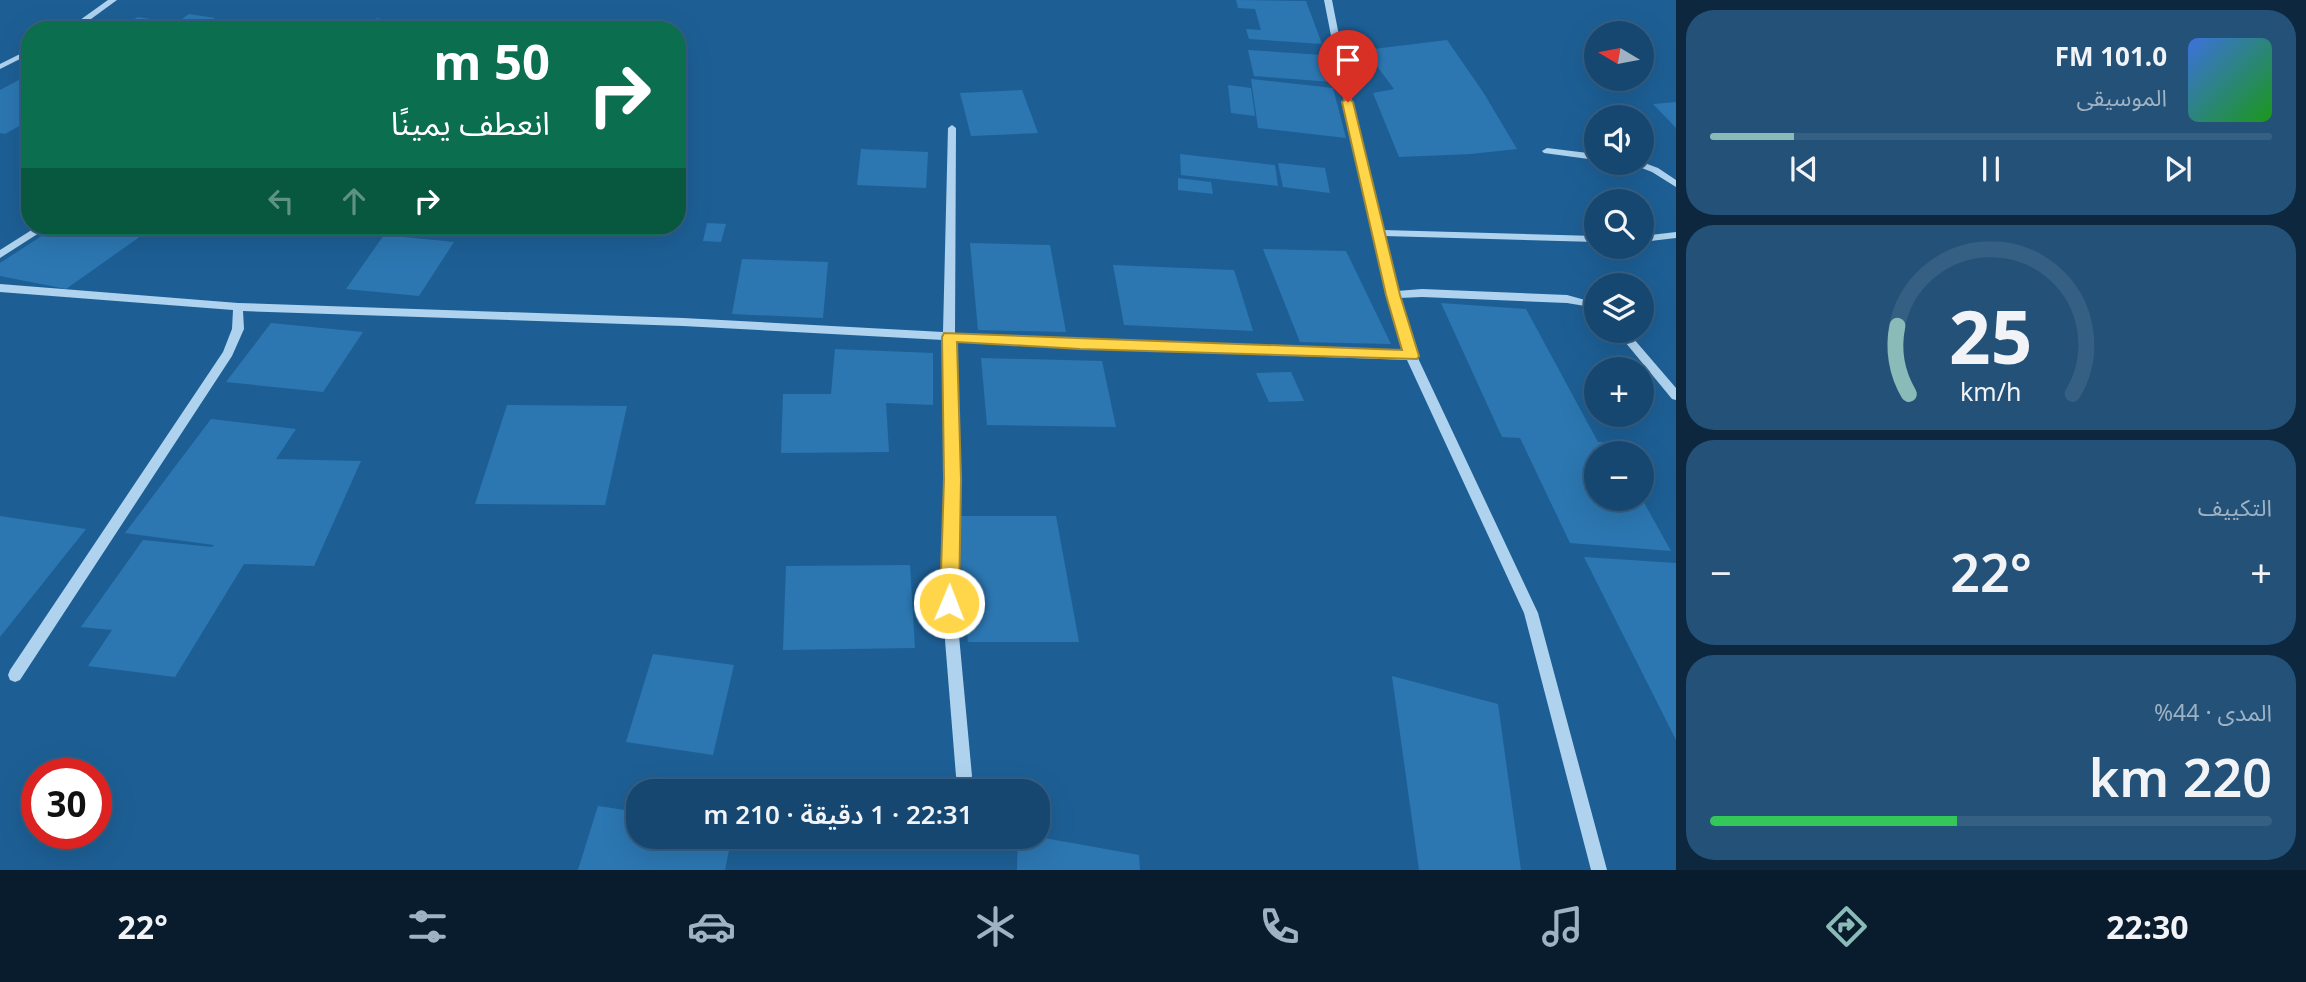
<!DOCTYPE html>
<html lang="ar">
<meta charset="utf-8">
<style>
body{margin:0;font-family:"Noto Sans","Noto Sans Arabic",sans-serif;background:#235178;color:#f1f3f6;direction:rtl;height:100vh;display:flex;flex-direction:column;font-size:26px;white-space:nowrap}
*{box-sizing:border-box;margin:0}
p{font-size:23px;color:#9eb2c3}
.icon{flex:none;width:38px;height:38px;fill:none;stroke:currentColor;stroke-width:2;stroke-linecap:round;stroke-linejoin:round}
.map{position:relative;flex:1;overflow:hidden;direction:ltr}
.drawer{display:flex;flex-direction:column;gap:10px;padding:10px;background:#0c273e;width:630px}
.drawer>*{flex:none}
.guide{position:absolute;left:21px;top:21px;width:665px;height:214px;border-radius:28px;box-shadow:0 7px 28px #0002,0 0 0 2px #355f83;direction:rtl;background:#0b6e4f;color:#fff;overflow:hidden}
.needle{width:46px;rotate:280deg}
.fabs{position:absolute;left:1584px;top:21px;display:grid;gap:14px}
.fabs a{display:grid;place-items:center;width:70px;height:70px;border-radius:50%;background:#164770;box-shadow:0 7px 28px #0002,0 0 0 2px #355f83;font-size:35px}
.speed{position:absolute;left:21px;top:758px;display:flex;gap:14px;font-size:35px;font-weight:700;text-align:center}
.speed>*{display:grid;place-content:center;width:91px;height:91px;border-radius:50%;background:#164770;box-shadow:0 7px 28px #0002,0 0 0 2px #355f83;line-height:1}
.speed .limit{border:10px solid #d22;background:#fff;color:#111}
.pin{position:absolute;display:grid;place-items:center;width:60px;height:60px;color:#fff;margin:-72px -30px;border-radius:50% 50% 50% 0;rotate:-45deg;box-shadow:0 0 7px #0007}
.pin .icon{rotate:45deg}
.me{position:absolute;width:77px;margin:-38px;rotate:1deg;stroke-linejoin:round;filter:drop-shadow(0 0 5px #0008)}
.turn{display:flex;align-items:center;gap:24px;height:147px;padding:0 21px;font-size:32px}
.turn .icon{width:91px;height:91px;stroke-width:2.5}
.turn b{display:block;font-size:49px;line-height:60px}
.lanes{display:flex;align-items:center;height:66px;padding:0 21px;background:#0003;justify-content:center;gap:35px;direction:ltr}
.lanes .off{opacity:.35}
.big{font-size:52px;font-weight:600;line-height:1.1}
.drawer .widget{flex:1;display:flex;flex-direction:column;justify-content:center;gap:10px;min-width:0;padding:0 24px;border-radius:28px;background:#235178}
.drawer .dial{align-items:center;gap:0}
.dial svg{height:182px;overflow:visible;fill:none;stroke:#355f83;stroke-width:7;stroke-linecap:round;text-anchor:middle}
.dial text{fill:#f1f3f6;stroke:none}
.song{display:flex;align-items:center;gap:21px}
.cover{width:84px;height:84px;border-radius:10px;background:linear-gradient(135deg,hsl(220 70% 55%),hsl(120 70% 35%))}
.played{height:7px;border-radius:4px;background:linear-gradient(90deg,#8bbbb9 15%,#355f83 15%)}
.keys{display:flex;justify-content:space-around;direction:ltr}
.heat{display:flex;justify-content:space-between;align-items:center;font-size:38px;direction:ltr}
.charge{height:10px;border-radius:5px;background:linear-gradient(90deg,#34c759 44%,#355f83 0)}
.trip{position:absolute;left:626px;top:779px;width:424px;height:70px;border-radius:28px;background:#164770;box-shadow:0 7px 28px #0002,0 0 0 2px #355f83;font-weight:600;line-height:70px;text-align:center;direction:rtl}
.dock{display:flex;height:112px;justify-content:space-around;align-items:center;background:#091c2d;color:#9eb2c3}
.dock .icon{width:49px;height:49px}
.dock .on{color:#8bbbb9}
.dock b{font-size:32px;color:#f1f3f6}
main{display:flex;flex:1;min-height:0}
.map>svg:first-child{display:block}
</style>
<main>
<section class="drawer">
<div class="widget">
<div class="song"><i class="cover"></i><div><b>101.0 FM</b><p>الموسيقى</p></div></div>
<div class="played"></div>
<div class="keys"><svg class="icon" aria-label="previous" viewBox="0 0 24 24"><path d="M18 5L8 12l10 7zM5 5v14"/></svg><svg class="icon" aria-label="pause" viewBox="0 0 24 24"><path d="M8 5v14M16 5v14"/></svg><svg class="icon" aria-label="next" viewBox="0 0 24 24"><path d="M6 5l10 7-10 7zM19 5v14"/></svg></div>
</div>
<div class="widget dial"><svg viewBox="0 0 100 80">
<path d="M14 69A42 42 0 1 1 86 69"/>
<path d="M14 69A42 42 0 0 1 9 39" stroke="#8bbbb9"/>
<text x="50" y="56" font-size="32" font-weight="700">25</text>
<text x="50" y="72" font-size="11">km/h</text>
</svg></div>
<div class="widget"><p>التكييف</p>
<div class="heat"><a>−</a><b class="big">22°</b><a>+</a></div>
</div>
<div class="widget"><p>المدى · 44%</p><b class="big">220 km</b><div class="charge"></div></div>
</section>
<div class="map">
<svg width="1676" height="870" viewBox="0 0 1676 870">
<rect width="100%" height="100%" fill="#1d5f95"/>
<g fill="#2c77b2">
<path d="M1236 0 1306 1 1322 44 1249 39 1246 29 1261 30 1255 9 1238 8Z"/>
<path d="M189 14 215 18 205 25 179 21Z"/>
<path d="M138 17 196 26 190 30H113Z"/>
<path d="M377 18 421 29V30H357Z"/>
<path d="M1447 40 1483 92 1517 149 1471 154 1399 157 1373 93 1394 89 1365 50Z"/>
<path d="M1248 50 1323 55 1332 82 1254 76Z"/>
<path d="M30 74V120L5 134 0 133V90Z"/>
<path d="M1251 79 1333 88 1346 138 1258 128Z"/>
<path d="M1228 85 1251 88 1255 116 1231 113Z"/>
<path d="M1022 90 1038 133 971 136 960 93Z"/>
<path d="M1676 102V128L1653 104Z"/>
<path d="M861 149 928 152 926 188 857 185Z"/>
<path d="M1180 154 1275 165 1278 186 1181 175Z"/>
<path d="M1278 163 1325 168 1330 193 1283 187Z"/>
<path d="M1178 178 1211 182 1213 194 1178 190Z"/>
<path d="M707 223 726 224 721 242 703 241Z"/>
<path d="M57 226H155L66 289 0 276V263Z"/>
<path d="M384 235 454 242 419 296 346 289Z"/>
<path d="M970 243 1050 245 1066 332 978 330Z"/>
<path d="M1263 249 1346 251 1391 344 1300 342Z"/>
<path d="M742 259 828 262 823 318 732 314Z"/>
<path d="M1113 265 1234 270 1253 331 1124 325Z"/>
<path d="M1441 303 1526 309 1598 442 1611 443 1617 453H1596V499H1642L1671 551 1570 543 1520 438 1502 437Z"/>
<path d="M271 323 363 332 323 392 226 382Z"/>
<path d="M835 349 933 353V405L886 403 889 452 781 453 783 394H831Z"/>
<path d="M981 358 1102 361 1116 427 987 425Z"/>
<path d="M1291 372 1304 401 1269 402 1256 373Z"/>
<path d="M507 405 627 406 605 505 475 504Z"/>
<path d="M211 419 296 429 276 459 361 461 314 566 244 564 175 677 88 666 112 630 81 627 143 540 212 547 214 545 125 533Z"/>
<path d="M0 516 86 529 0 637Z"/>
<path d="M956 516H1056L1079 642H968Z"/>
<path d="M1584 557 1676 563V740Z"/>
<path d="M910 565 915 648 783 650 786 566Z"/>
<path d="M653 654 734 665 713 755 626 742Z"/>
<path d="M1392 676 1498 704 1521 870H1419Z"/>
<path d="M598 806 639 812V836H732L725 870H578Z"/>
<path d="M1018 836H1033L1139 855 1140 870H1017Z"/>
</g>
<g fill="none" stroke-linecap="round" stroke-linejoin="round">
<g fill="#afd3ef" fill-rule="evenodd">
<path d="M108 0H117L76 30H66Z"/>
<path d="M1324 0H1332L1357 127 1383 230 1596 236V242L1384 236 1397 291 1422 289 1567 295 1596 303V312L1585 306 1567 303 1422 297 1399 298 1417 356 1538 613 1607 870H1591L1524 613 1407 360 1080 348 955 341 959 479 956 603 972 776 970 782 964 784 958 782 956 776 942 603 947 479 943 340 683 326 243 311 244 329 232 356 20 680 15 682 10 680 8 675 10 670 223 352 232 329 233 310 0 292V284L238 303 683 318 943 332 948 128 952 125 956 128 955 333 1080 340 1404 352C1371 236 1347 118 1324 0Z"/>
<path d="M30 49V54L0 69V64Z"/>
<path d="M1547 148 1596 154V160L1544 153 1542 151Z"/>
<path d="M1642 162 1658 168 1676 180V187L1652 172 1629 163Z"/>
<path d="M38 226H50L0 258V250Z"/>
<path d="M1676 232V238L1642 242V236Z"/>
<path d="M1616 331H1627L1676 388V400L1672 399Z"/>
</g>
</g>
<path fill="#ffd54a" stroke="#a68a30" stroke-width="2" d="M1348 98 1353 102 1400 295 1419 356 1417 359 1080 349 957 342 961 479 959 603 956 609 949 611 943 609 940 603 944 479 942 337 944 333 1402 350 1386 295 1342 102Z"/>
</svg>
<div class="fabs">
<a><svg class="needle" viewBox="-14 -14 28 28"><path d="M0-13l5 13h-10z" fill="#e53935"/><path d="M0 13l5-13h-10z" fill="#9eb2c3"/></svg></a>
<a><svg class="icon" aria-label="sound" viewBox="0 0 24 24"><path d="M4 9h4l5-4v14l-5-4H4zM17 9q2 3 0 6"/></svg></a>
<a><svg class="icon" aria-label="search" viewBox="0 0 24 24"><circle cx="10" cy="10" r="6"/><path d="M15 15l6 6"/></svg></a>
<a><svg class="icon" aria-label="layers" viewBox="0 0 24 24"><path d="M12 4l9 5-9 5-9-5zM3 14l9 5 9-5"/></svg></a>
<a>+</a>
<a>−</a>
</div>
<div class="speed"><div class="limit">30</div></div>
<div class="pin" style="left:1348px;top:102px;background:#d93025"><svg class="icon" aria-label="arrive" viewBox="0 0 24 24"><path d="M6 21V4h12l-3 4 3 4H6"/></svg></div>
<svg class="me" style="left:949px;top:603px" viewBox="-20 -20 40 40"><circle r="17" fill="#ffd54a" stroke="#fff" stroke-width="3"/><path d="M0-11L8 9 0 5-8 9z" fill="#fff"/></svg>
<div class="trip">22:31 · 1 دقيقة · 210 m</div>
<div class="guide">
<div class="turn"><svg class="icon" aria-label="right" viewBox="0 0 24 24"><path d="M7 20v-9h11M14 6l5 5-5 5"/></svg><div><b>50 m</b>انعطف يمينًا</div></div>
<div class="lanes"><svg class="icon off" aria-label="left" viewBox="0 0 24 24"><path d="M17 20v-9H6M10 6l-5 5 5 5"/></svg><svg class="icon off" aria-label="ahead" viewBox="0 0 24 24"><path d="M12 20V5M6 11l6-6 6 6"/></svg><svg class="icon" aria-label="right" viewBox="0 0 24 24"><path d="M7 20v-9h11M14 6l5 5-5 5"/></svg></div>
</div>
</div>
</main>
<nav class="dock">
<b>22:30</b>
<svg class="icon on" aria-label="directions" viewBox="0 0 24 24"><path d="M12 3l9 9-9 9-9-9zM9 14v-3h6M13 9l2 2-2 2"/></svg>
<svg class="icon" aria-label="music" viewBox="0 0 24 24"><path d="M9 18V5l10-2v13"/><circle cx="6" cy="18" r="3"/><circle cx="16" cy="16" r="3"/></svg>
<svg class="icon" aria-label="phone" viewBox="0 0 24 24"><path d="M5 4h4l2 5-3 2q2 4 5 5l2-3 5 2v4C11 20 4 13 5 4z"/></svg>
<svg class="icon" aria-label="climate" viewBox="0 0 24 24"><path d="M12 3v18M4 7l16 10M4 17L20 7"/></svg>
<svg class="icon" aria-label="car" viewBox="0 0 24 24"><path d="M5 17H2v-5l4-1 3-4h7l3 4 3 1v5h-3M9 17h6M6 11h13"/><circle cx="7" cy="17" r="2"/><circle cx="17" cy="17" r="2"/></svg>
<svg class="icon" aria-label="filters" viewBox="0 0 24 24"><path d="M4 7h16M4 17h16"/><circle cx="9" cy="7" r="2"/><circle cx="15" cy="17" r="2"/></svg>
<b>22°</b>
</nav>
